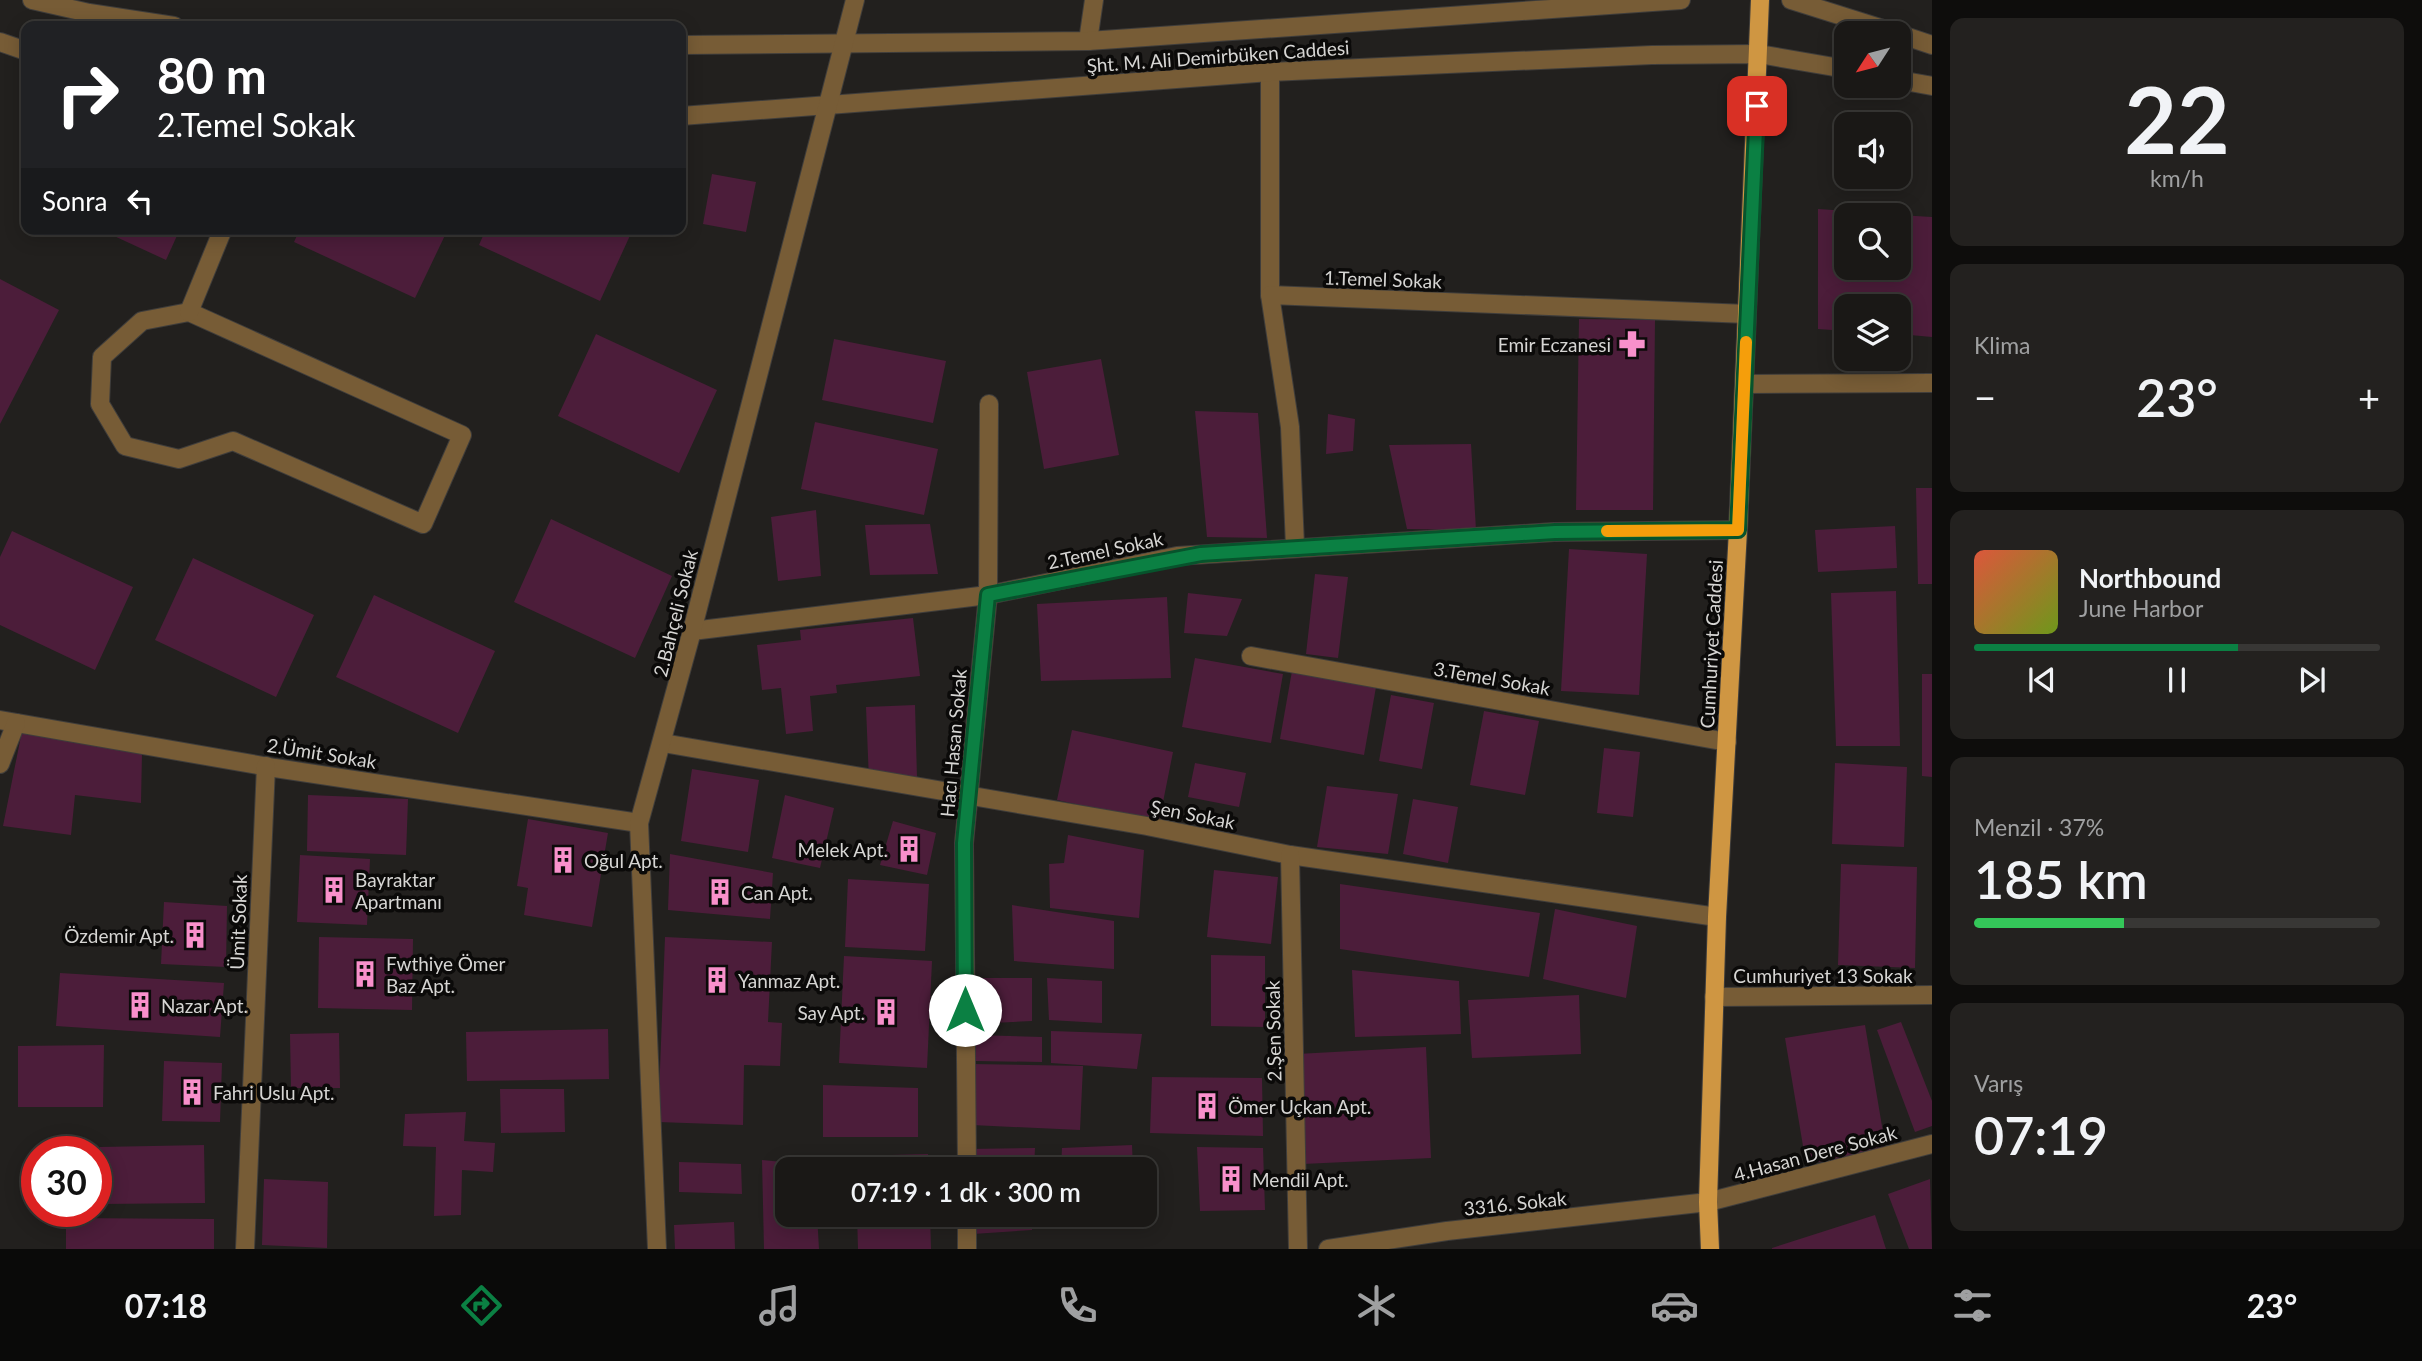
<!DOCTYPE html>
<html lang="tr">
<meta charset="utf-8">
<style>
body{margin:0;font-family:Lato,sans-serif;background:#23211f;color:#f1f3f6;height:100vh;display:flex;flex-direction:column;font-size:26px;white-space:nowrap}
*{box-sizing:border-box;margin:0}
p{font-size:23px;color:#9fa0a1}
.icon{flex:none;width:38px;height:38px;fill:none;stroke:currentColor;stroke-width:2;stroke-linecap:round;stroke-linejoin:round}
.map{position:relative;flex:1;overflow:hidden}
.drawer{display:flex;flex-direction:column;gap:18px;padding:18px;background:#0e0d0c;width:490px}
.drawer>*{flex:none}
.hud{position:absolute;left:21px;top:21px;width:665px;height:214px;border-radius:14px;box-shadow:0 4px 18px #0003,0 0 0 2px #383735;background:#202124;color:#fff;overflow:hidden}
.needle{width:46px;rotate:234deg}
.fabs{position:absolute;left:1834px;top:21px;display:grid;gap:14px}
.fabs a{display:grid;place-items:center;width:77px;height:77px;border-radius:14px;background:#1a1816;box-shadow:0 4px 18px #0003,0 0 0 2px #383735;font-size:35px}
.speed{position:absolute;left:21px;top:1136px;display:flex;gap:14px;font-size:35px;font-weight:700;text-align:center}
.speed>*{display:grid;place-content:center;width:91px;height:91px;border-radius:50%;background:#1a1816;box-shadow:0 4px 18px #0003,0 0 0 2px #383735;line-height:1}
.speed .limit{border:10px solid #d22;background:#fff;color:#111}
.pin{position:absolute;display:grid;place-items:center;width:60px;height:60px;color:#fff;margin:-30px;border-radius:14px;box-shadow:0 4px 10px #0006}
.me{position:absolute;width:77px;margin:-38px;rotate:0deg;stroke-linejoin:round;filter:drop-shadow(0 0 5px #0008)}
.turn{display:flex;align-items:center;gap:24px;height:147px;padding:0 21px;font-size:32px}
.turn .icon{width:91px;height:91px;stroke-width:2.5}
.turn b{display:block;font-size:49px;line-height:60px}
.then{display:flex;align-items:center;height:66px;padding:0 21px;background:#0003;gap:14px;font-size:26px}
.big{font-size:52px;font-weight:600;line-height:1.1}
.drawer .tile{flex:1;display:flex;flex-direction:column;justify-content:center;gap:10px;min-width:0;padding:0 24px;border-radius:14px;background:#23211f}
.drawer .dial{align-items:center;gap:0}
.dial b{font-size:91px;line-height:1}
.song{display:flex;align-items:center;gap:21px}
.cover{width:84px;height:84px;border-radius:10px;background:linear-gradient(135deg,hsl(10 70% 55%),hsl(80 70% 35%))}
.played{height:7px;border-radius:4px;background:linear-gradient(90deg,#0b8043 65%,#383735 65%)}
.keys{display:flex;justify-content:space-around;direction:ltr}
.heat{display:flex;justify-content:space-between;align-items:center;font-size:38px;direction:ltr}
.charge{height:10px;border-radius:5px;background:linear-gradient(90deg,#34c759 37%,#383735 0)}
.trip{position:absolute;left:775px;top:1157px;width:382px;height:70px;border-radius:14px;background:#1a1816;box-shadow:0 4px 18px #0003,0 0 0 2px #383735;font-weight:600;line-height:70px;text-align:center}
.dock{display:flex;height:112px;justify-content:space-around;align-items:center;background:#0a0a09;color:#9fa0a1}
.dock .icon{width:49px;height:49px}
.dock .current{color:#0b8043}
.dock b{font-size:32px;color:#f1f3f6}
main{display:flex;flex:1;min-height:0}
.map>svg:first-child{display:block}
</style>
<main>
<div class="map">
<svg width="1932" height="1249" viewBox="0 0 1932 1249">
<rect width="100%" height="100%" fill="#22201e"/>
<g fill="#4c1d3a">
<path d="M712 174 756 182 746 232 703 224Z"/>
<path d="M1818 209 1878 213 1846 215V268H1899V215L1932 217V337L1899 334V306H1846V331L1818 329Z"/>
<path d="M99 229H180L166 260Z"/>
<path d="M300 229H448L415 298 294 242Z"/>
<path d="M486 229H633L600 301 479 245Z"/>
<path d="M0 279 59 310 0 424Z"/>
<path d="M1579 319 1655 320 1653 510H1576Z"/>
<path d="M596 334 717 390 679 473 558 416Z"/>
<path d="M834 339 946 361 933 423 822 400Z"/>
<path d="M1101 359 1119 455 1044 469 1027 372Z"/>
<path d="M1195 411 1258 413 1267 538 1207 537Z"/>
<path d="M1328 414 1355 419 1353 451 1326 454Z"/>
<path d="M815 422 938 449 924 515 801 489Z"/>
<path d="M1471 444 1476 530 1407 529 1389 445Z"/>
<path d="M1916 488H1932V584H1918Z"/>
<path d="M816 510 821 576 778 581 771 517Z"/>
<path d="M551 519 672 576 635 658 514 602Z"/>
<path d="M930 524 938 574 870 575 865 525Z"/>
<path d="M1895 526 1897 568 1818 572 1815 530Z"/>
<path d="M12 531 133 587 95 670 0 625V557Z"/>
<path d="M1569 549 1647 554 1639 695 1561 691Z"/>
<path d="M193 558 314 615 276 697 155 640Z"/>
<path d="M1315 574 1348 577 1338 658 1306 654Z"/>
<path d="M1896 591 1900 746H1836L1831 593Z"/>
<path d="M1188 593 1242 599 1227 636 1184 633Z"/>
<path d="M374 595 495 651 458 733 336 677Z"/>
<path d="M1167 597 1171 678 1041 681 1037 604Z"/>
<path d="M913 618 920 676 836 685 837 693 810 696 813 731 786 734 781 688 762 690 757 645 801 640 800 630Z"/>
<path d="M1195 658 1283 674 1271 743 1182 727Z"/>
<path d="M1292 671 1376 687 1364 755 1280 739Z"/>
<path d="M1922 674H1932V777L1922 776Z"/>
<path d="M1391 695 1434 703 1422 769 1379 761Z"/>
<path d="M915 705 917 778 869 780 866 707Z"/>
<path d="M1484 711 1539 721 1525 795 1470 785Z"/>
<path d="M1072 730 1173 752 1159 822 1057 800Z"/>
<path d="M22 731 142 753 141 803 75 795 71 835 3 826Z"/>
<path d="M1604 748 1640 752 1633 817 1597 813Z"/>
<path d="M1195 763 1246 773 1239 807 1188 797Z"/>
<path d="M1835 763 1907 767 1904 847 1832 844Z"/>
<path d="M692 769 759 780 748 852 681 841Z"/>
<path d="M1327 786 1398 794 1388 854 1317 847Z"/>
<path d="M308 795 408 799 406 855 307 851Z"/>
<path d="M785 795 834 808 820 868 772 858Z"/>
<path d="M1413 799 1458 807 1448 863 1403 854Z"/>
<path d="M528 819 608 833 592 927 524 915 528 888 517 886Z"/>
<path d="M893 821 936 833 927 875 880 865Z"/>
<path d="M1068 835 1144 850 1139 918 1050 908 1049 864 1064 863Z"/>
<path d="M670 854 773 873 770 919 668 910Z"/>
<path d="M300 855 370 859 367 925 297 922Z"/>
<path d="M1841 864 1917 867 1915 968 1838 965Z"/>
<path d="M1214 870 1278 877 1271 944 1207 937Z"/>
<path d="M848 879 929 884 925 951 845 947Z"/>
<path d="M1340 884 1540 913 1529 977 1340 949Z"/>
<path d="M164 902 227 906 226 967 161 964Z"/>
<path d="M1012 905 1114 921V969L1014 961Z"/>
<path d="M1555 909 1637 926 1626 998 1543 979Z"/>
<path d="M319 937 413 939 412 1010 318 1008Z"/>
<path d="M665 937 772 942 768 1022 782 1023 780 1066 744 1065 743 1125 658 1122Z"/>
<path d="M1211 955 1265 956V1027L1211 1026Z"/>
<path d="M844 956 932 961 927 1068 839 1063Z"/>
<path d="M1352 970 1459 981 1461 1034 1355 1037Z"/>
<path d="M60 973 224 983 220 1037 56 1026Z"/>
<path d="M971 978H1032V1021L972 1024Z"/>
<path d="M1047 978 1102 981V1023L1049 1020Z"/>
<path d="M1579 995 1581 1054 1472 1058 1468 1000Z"/>
<path d="M1901 1022 1932 1101V1126L1915 1132 1877 1030Z"/>
<path d="M1865 1025 1886 1150 1806 1164 1785 1038Z"/>
<path d="M608 1029 609 1079 467 1081 466 1032Z"/>
<path d="M1051 1031 1142 1034 1137 1069 1051 1063Z"/>
<path d="M339 1033 340 1088H291L290 1034Z"/>
<path d="M976 1035 1042 1037V1062L976 1061Z"/>
<path d="M104 1045 103 1107H18V1046Z"/>
<path d="M1426 1047 1431 1158 1303 1164 1297 1054Z"/>
<path d="M164 1061 222 1063 220 1122 162 1121Z"/>
<path d="M971 1064 1083 1066 1080 1130 972 1125Z"/>
<path d="M1152 1077 1262 1078 1263 1136 1150 1133Z"/>
<path d="M823 1085 918 1088V1137H823Z"/>
<path d="M500 1089H564L565 1132 501 1133Z"/>
<path d="M466 1112 464 1141 495 1143 493 1172 462 1170 461 1215 434 1216 436 1147 403 1146 405 1114Z"/>
<path d="M204 1145 205 1203 101 1204 100 1147Z"/>
<path d="M1132 1145 1133 1169H1061L1062 1148Z"/>
<path d="M1197 1147 1263 1148 1265 1210 1200 1211Z"/>
<path d="M1035 1148 1034 1169H968L967 1149Z"/>
<path d="M928 1154 929 1169H856L855 1156Z"/>
<path d="M762 1160 814 1165V1169H788V1214H817L819 1249H764Z"/>
<path d="M679 1162 741 1164 742 1194 679 1192Z"/>
<path d="M264 1179 328 1182 327 1248 262 1245Z"/>
<path d="M1930 1179 1932 1249H1909L1888 1194Z"/>
<path d="M857 1214H930L931 1249H858Z"/>
<path d="M972 1214H1033L1032 1230 973 1234Z"/>
<path d="M1875 1215 1886 1249H1772V1248Z"/>
<path d="M66 1218 214 1219V1249H66Z"/>
<path d="M734 1222 735 1249H675L674 1225Z"/>
</g>
<g fill="none" stroke-linecap="round" stroke-linejoin="round">
<defs>
<g id="minor">
<path d="M32 0 89 13 174 26"/>
<path d="M1791 0 1896 33"/>
<path d="M1899 34 1932 45"/>
<path d="M1088 41 1094 0"/>
<path d="M0 42 26 51"/>
<path d="M681 45 1088 41 1681 0"/>
<path d="M1270 72V295"/>
<path d="M1899 80 1932 86"/>
<path d="M681 116 1270 72 1652 55 1759 54 1846 69"/>
<path d="M189 312 462 435 423 524 233 441 179 459 125 446 100 404 102 357 142 321Z"/>
<path d="M189 312 223 229"/>
<path d="M1745 384 1932 383"/>
<path d="M1295 546 1290 427 1270 295 1747 314"/>
<path d="M692 631 988 595 1177 556 1554 532 1738 530"/>
<path d="M1251 656 1727 742"/>
<path d="M0 720 275 768 639 823"/>
<path d="M663 743 1147 826 1290 855 1717 917"/>
<path d="M0 764 16 723"/>
<path d="M1290 855 1298 1249"/>
<path d="M1714 997 1932 995"/>
<path d="M967 1169 964 843 988 595 989 404"/>
<path d="M967 1214V1249"/>
<path d="M245 1249 266 766"/>
<path d="M657 1249 639 823 692 631 855 0"/>
<path d="M1328 1249 1447 1231 1708 1202 1932 1144"/>
</g>
<path id="major" d="M1710 1249 1708 1202 1717 917 1738 530 1760 0"/>
</defs>
<use href="#minor" stroke="#3f3d3b" stroke-width="20"/>
<use href="#major" stroke="#3f3d3b" stroke-width="20"/>
<use href="#minor" stroke="#775c36" stroke-width="18"/>
<use href="#major" stroke="#cf9642" stroke-width="18"/>
</g>
<g fill="none" stroke-linecap="round" stroke-linejoin="round">
<defs>
<path id="route" d="M965 1010 964 843 988 595 1201 554 1555 532 1738 530 1757 106"/>
</defs>
<use href="#route" stroke="#07532c" stroke-width="18"/>
<use href="#route" stroke="#0b8043" stroke-width="12"/>
<path stroke="#f59e0b" stroke-width="12" d="M1607 531 1738 530 1746 342"/>
</g>
<defs>
<symbol id="pharmacy-bare" viewBox="-9 -9 18 18"><path d="M-2-6h4v4h4v4h-4v4h-4v-4h-4v-4h4Z" fill="#f890cb" stroke="#0b0a09" stroke-width="2.5" paint-order="stroke"/></symbol>
<symbol id="building-bare" viewBox="-9 -9 18 18"><path d="M-4-6H4V6H1V3H-1V6H-4ZM-2.5-4.3h1.7v1.8h-1.7ZM.8-4.3h1.7v1.8H.8ZM-2.5-1h1.7V.8h-1.7ZM.8-1h1.7V.8H.8Z" fill="#f890cb" stroke="#0b0a09" stroke-width="2.5" paint-order="stroke"/></symbol>
</defs>
<g fill-rule="evenodd">
<use href="#pharmacy-bare" x="1613" y="325" width="38" height="38"/>
<use href="#building-bare" x="890" y="830" width="38" height="38"/>
<use href="#building-bare" x="544" y="841" width="38" height="38"/>
<use href="#building-bare" x="315" y="871" width="38" height="38"/>
<use href="#building-bare" x="701" y="873" width="38" height="38"/>
<use href="#building-bare" x="176" y="916" width="38" height="38"/>
<use href="#building-bare" x="346" y="955" width="38" height="38"/>
<use href="#building-bare" x="698" y="961" width="38" height="38"/>
<use href="#building-bare" x="121" y="986" width="38" height="38"/>
<use href="#building-bare" x="867" y="993" width="38" height="38"/>
<use href="#building-bare" x="173" y="1073" width="38" height="38"/>
<use href="#building-bare" x="1188" y="1087" width="38" height="38"/>
<use href="#building-bare" x="1212" y="1160" width="38" height="38"/>
</g>
<g text-anchor="middle" dominant-baseline="central" stroke-width="7" stroke-linejoin="round" paint-order="stroke">
<g font-size="19" fill="#d6d5d3" stroke="#0b0a09">
<text transform="translate(1218 56) rotate(-4)">Şht. M. Ali Demirbüken Caddesi</text>
<text transform="translate(1383 279) rotate(2)">1.Temel Sokak</text>
<text transform="translate(1105 550) rotate(-12)">2.Temel Sokak</text>
<text transform="translate(675 613) rotate(-76)">2.Bahçeli Sokak</text>
<text transform="translate(1711 644) rotate(-87)">Cumhuriyet Caddesi</text>
<text transform="translate(1492 678) rotate(10)">3.Temel Sokak</text>
<text transform="translate(953 743) rotate(-85)">Hacı Hasan Sokak</text>
<text transform="translate(322 753) rotate(9)">2.Ümit Sokak</text>
<text transform="translate(1193 814) rotate(11)">Şen Sokak</text>
<text transform="translate(238 922) rotate(-88)">Ümit Sokak</text>
<text x="1823" y="975">Cumhuriyet 13 Sokak</text>
<text transform="translate(1273 1031) rotate(-91)">2.Şen Sokak</text>
<text transform="translate(1815 1153) rotate(-15)">4.Hasan Dere Sokak</text>
<text transform="translate(1515 1203) rotate(-6)">3316. Sokak</text>
</g>
<g font-size="19" fill="#d6d5d3" stroke="#0b0a09" text-anchor="start">
<text x="1611" y="344" text-anchor="end">Emir Eczanesi</text>
<text x="888" y="849" text-anchor="end">Melek Apt.</text>
<text x="584" y="860">Oğul Apt.</text>
<text x="355" y="879">Bayraktar<tspan x="355" dy="22">Apartmanı</tspan></text>
<text x="741" y="892">Can Apt.</text>
<text x="174" y="935" text-anchor="end">Özdemir Apt.</text>
<text x="386" y="963">Fwthiye Ömer<tspan x="386" dy="22">Baz Apt.</tspan></text>
<text x="738" y="980">Yanmaz Apt.</text>
<text x="161" y="1005">Nazar Apt.</text>
<text x="865" y="1012" text-anchor="end">Say Apt.</text>
<text x="213" y="1092">Fahri Uslu Apt.</text>
<text x="1228" y="1106">Ömer Uçkan Apt.</text>
<text x="1252" y="1179">Mendil Apt.</text>
</g>
</g>
</svg>
<div class="fabs">
<a><svg class="needle" viewBox="-14 -14 28 28"><path d="M0-13l5 13h-10z" fill="#e53935"/><path d="M0 13l5-13h-10z" fill="#9fa0a1"/></svg></a>
<a><svg class="icon" aria-label="sound" viewBox="0 0 24 24"><path d="M4 9h4l5-4v14l-5-4H4zM17 9q2 3 0 6"/></svg></a>
<a><svg class="icon" aria-label="search" viewBox="0 0 24 24"><circle cx="10" cy="10" r="6"/><path d="M15 15l6 6"/></svg></a>
<a><svg class="icon" aria-label="layers" viewBox="0 0 24 24"><path d="M12 4l9 5-9 5-9-5zM3 14l9 5 9-5"/></svg></a>
</div>
<div class="speed"><div class="limit">30</div></div>
<div class="pin" style="left:1757px;top:106px;background:#d93025"><svg class="icon" aria-label="arrive" viewBox="0 0 24 24"><path d="M6 21V4h12l-3 4 3 4H6"/></svg></div>
<svg class="me" style="left:965px;top:1010px" viewBox="-20 -20 40 40"><circle r="19" fill="#fff"/><path d="M0-13L10 11 0 6-10 11z" fill="#0b8043"/></svg>
<div class="trip">07:19 · 1 dk · 300 m</div>
<div class="hud">
<div class="turn"><svg class="icon" aria-label="right" viewBox="0 0 24 24"><path d="M7 20v-9h11M14 6l5 5-5 5"/></svg><div><b>80 m</b>2.Temel Sokak</div></div>
<div class="then">Sonra<svg class="icon" aria-label="left" viewBox="0 0 24 24"><path d="M17 20v-9H6M10 6l-5 5 5 5"/></svg></div>
</div>
</div>
<section class="drawer">
<div class="tile dial"><b>22</b><p>km/h</p></div>
<div class="tile"><p>Klima</p>
<div class="heat"><a>−</a><b class="big">23°</b><a>+</a></div>
</div>
<div class="tile">
<div class="song"><i class="cover"></i><div><b>Northbound</b><p>June Harbor</p></div></div>
<div class="played"></div>
<div class="keys"><svg class="icon" aria-label="previous" viewBox="0 0 24 24"><path d="M18 5L8 12l10 7zM5 5v14"/></svg><svg class="icon" aria-label="pause" viewBox="0 0 24 24"><path d="M8 5v14M16 5v14"/></svg><svg class="icon" aria-label="next" viewBox="0 0 24 24"><path d="M6 5l10 7-10 7zM19 5v14"/></svg></div>
</div>
<div class="tile"><p>Menzil · 37%</p><b class="big">185 km</b><div class="charge"></div></div>
<div class="tile"><p>Varış</p><b class="big">07:19</b></div>
</section>
</main>
<nav class="dock">
<b>07:18</b>
<svg class="icon current" aria-label="directions" viewBox="0 0 24 24"><path d="M12 3l9 9-9 9-9-9zM9 14v-3h6M13 9l2 2-2 2"/></svg>
<svg class="icon" aria-label="music" viewBox="0 0 24 24"><path d="M9 18V5l10-2v13"/><circle cx="6" cy="18" r="3"/><circle cx="16" cy="16" r="3"/></svg>
<svg class="icon" aria-label="phone" viewBox="0 0 24 24"><path d="M5 4h4l2 5-3 2q2 4 5 5l2-3 5 2v4C11 20 4 13 5 4z"/></svg>
<svg class="icon" aria-label="climate" viewBox="0 0 24 24"><path d="M12 3v18M4 7l16 10M4 17L20 7"/></svg>
<svg class="icon" aria-label="car" viewBox="0 0 24 24"><path d="M5 17H2v-5l4-1 3-4h7l3 4 3 1v5h-3M9 17h6M6 11h13"/><circle cx="7" cy="17" r="2"/><circle cx="17" cy="17" r="2"/></svg>
<svg class="icon" aria-label="filters" viewBox="0 0 24 24"><path d="M4 7h16M4 17h16"/><circle cx="9" cy="7" r="2"/><circle cx="15" cy="17" r="2"/></svg>
<b>23°</b>
</nav>
